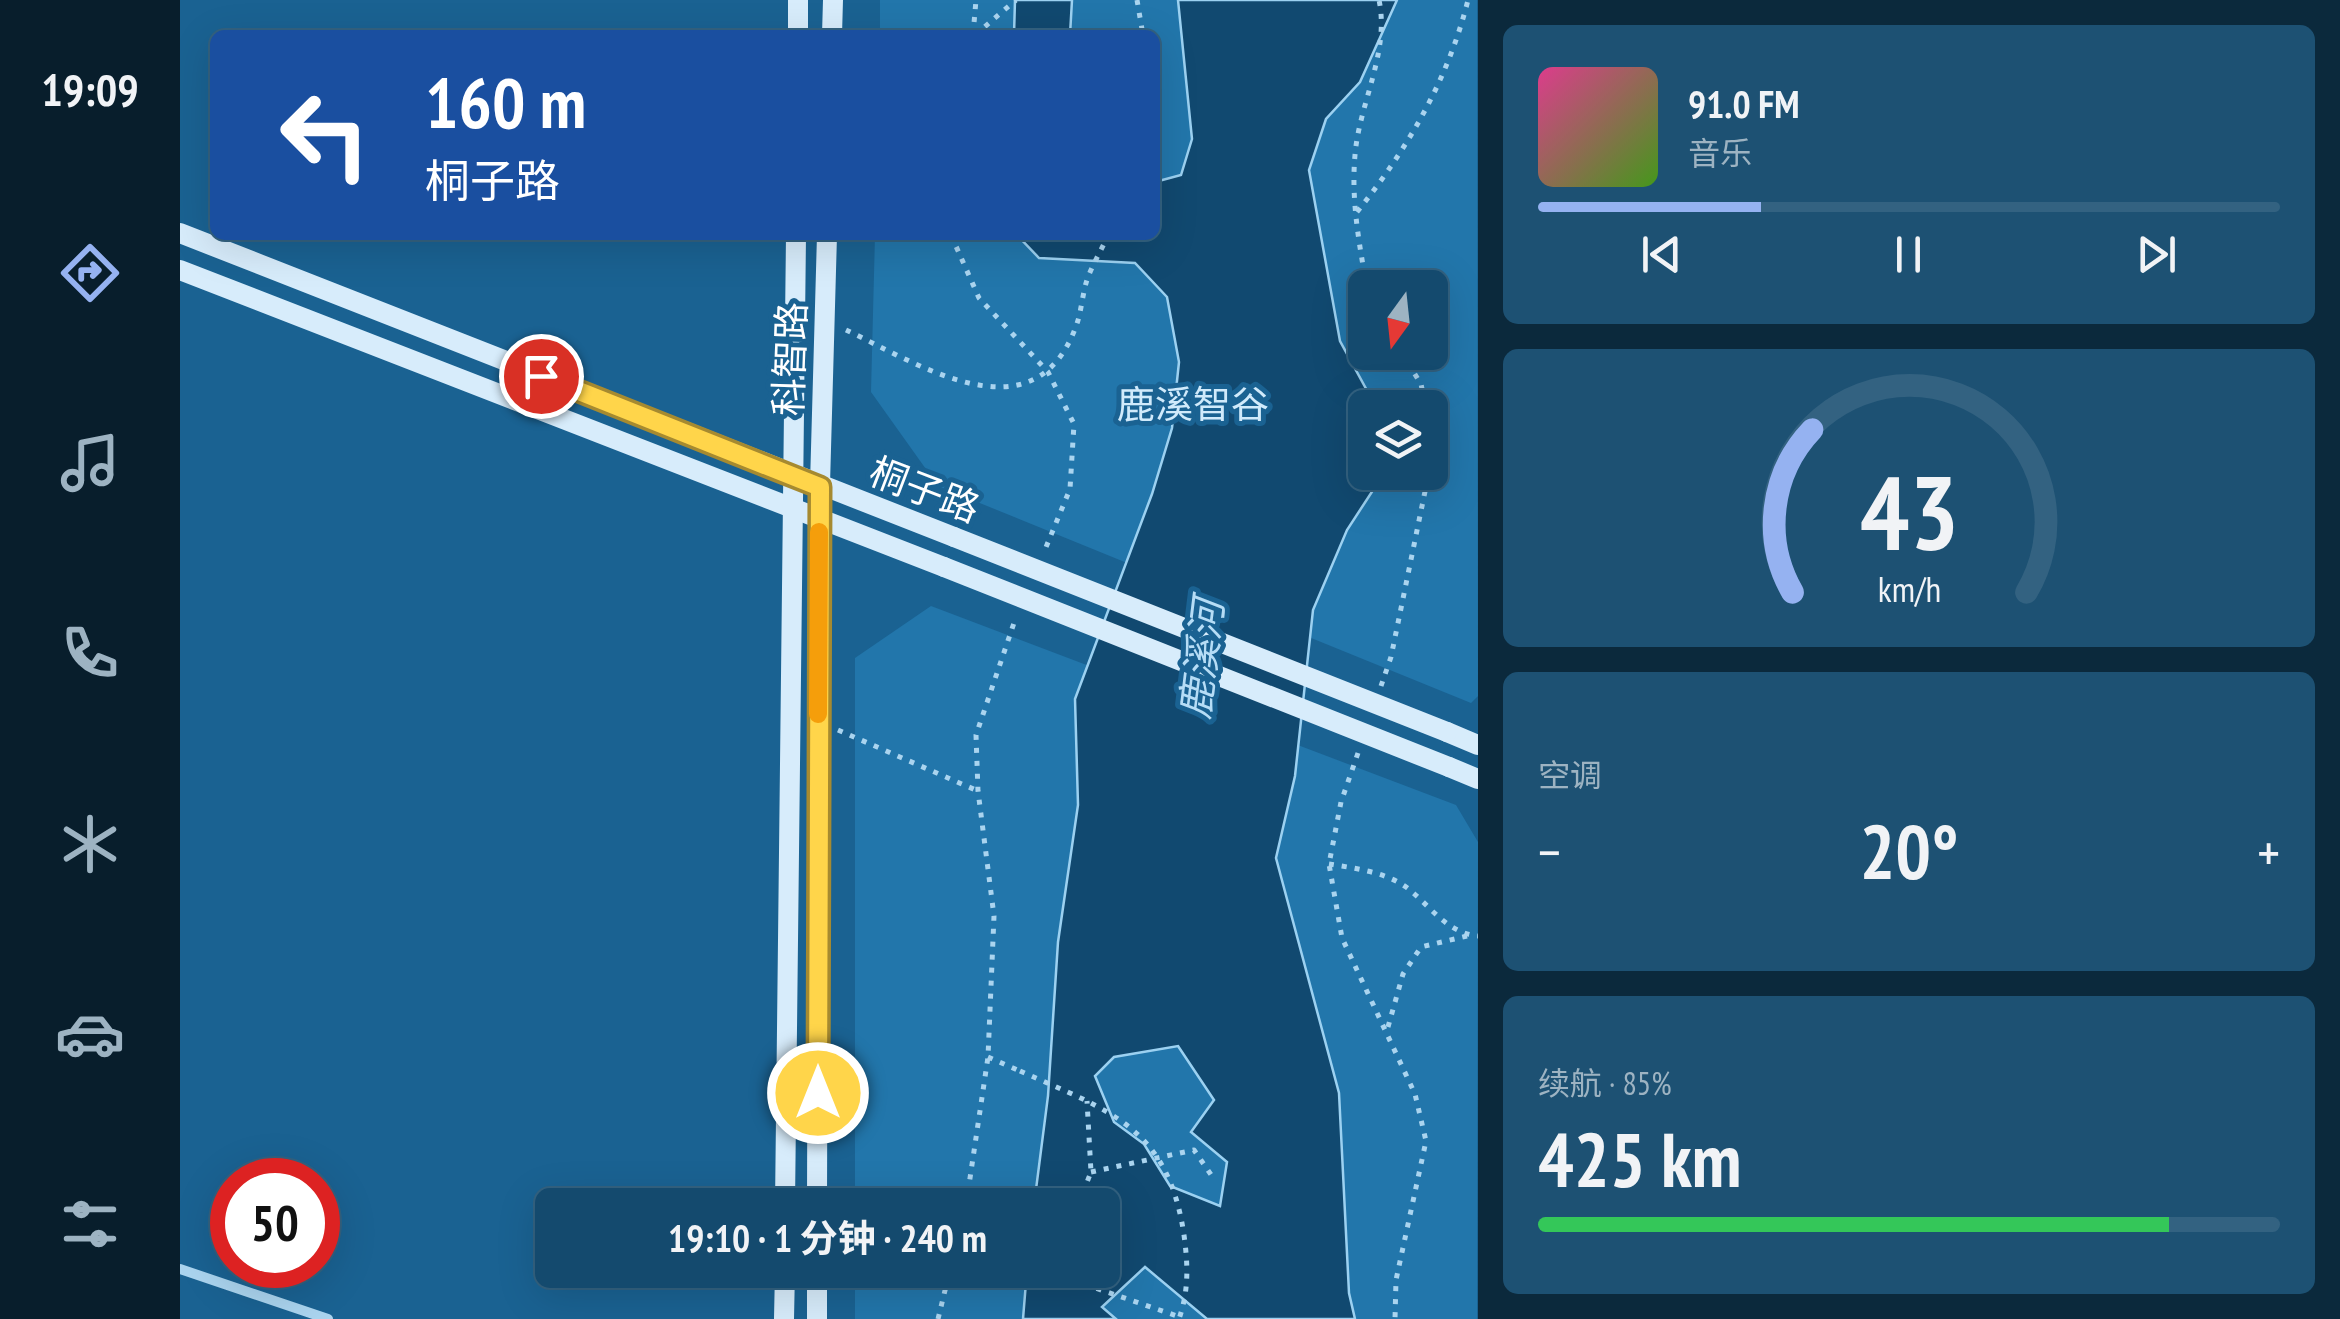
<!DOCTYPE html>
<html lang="zh">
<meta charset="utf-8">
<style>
body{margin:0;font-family:"PT Sans Narrow","Noto Sans SC",sans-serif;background:#1d5173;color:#f1f3f6;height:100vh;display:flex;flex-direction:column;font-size:38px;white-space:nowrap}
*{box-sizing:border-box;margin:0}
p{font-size:32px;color:#9db3c2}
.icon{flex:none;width:55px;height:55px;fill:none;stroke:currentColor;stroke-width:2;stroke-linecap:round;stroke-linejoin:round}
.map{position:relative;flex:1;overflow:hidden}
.panel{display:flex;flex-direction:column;gap:25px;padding:25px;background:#0b293c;width:862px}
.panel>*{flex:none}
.hud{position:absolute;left:30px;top:30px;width:950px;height:210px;border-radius:15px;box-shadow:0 10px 40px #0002,0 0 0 2px #336281;background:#1a4fa0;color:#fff;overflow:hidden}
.needle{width:65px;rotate:195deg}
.controls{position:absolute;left:1168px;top:270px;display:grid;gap:20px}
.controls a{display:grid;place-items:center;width:100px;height:100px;border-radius:15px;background:#144a6e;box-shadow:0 10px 40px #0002,0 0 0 2px #336281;font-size:50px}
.speed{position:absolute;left:30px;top:1158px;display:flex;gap:20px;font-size:50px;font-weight:700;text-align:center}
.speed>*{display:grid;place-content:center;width:130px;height:130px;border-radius:50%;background:#144a6e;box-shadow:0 10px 40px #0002,0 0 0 2px #336281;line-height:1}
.speed .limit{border:15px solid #d22;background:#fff;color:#111}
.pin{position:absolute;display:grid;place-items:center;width:85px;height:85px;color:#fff;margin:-42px;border:5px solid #fff;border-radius:50%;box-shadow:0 2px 10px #0007}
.me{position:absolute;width:110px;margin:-55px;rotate:0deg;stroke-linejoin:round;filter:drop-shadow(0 0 8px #0008)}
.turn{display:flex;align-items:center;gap:35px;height:210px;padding:0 50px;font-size:45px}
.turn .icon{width:130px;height:130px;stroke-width:2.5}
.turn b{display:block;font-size:70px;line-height:85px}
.big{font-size:75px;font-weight:700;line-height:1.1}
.panel .card{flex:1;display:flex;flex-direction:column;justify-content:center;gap:15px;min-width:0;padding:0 35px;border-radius:15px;background:#1d5173}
.panel .dial{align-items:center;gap:0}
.dial svg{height:260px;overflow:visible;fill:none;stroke:#336281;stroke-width:7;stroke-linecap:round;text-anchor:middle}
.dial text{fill:#f1f3f6;stroke:none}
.song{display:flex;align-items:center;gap:30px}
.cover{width:120px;height:120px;border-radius:15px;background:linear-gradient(135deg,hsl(330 70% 55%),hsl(100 70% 35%))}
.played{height:10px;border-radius:5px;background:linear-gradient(90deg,#95b2f1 30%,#336281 30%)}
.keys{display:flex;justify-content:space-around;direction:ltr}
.heat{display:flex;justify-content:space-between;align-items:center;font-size:55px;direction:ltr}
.charge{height:15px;border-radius:8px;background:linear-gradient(90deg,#34c759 85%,#336281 0)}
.trip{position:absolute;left:355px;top:1188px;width:585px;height:100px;border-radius:15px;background:#144a6e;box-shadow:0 10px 40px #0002,0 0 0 2px #336281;font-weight:700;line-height:100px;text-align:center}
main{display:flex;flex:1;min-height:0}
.tab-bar{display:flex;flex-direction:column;width:180px;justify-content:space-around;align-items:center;background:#081e2c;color:#9db3c2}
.tab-bar .icon{width:70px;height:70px}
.tab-bar .active{color:#95b2f1}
.tab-bar b{font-size:45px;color:#f1f3f6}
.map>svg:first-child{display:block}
</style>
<main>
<nav class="tab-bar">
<b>19:09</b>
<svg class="icon active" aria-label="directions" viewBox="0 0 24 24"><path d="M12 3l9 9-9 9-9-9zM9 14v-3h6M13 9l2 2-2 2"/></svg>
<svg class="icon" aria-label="music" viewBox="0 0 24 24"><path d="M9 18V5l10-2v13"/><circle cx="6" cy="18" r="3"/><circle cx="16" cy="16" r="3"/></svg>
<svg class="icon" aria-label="phone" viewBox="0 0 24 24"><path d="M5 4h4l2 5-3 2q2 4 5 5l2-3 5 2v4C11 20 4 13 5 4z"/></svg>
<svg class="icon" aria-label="climate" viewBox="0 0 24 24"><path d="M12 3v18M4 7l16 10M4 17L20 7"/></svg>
<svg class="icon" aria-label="car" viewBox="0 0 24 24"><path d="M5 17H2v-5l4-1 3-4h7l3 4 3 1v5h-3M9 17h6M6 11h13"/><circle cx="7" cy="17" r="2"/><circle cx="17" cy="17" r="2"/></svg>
<svg class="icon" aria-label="filters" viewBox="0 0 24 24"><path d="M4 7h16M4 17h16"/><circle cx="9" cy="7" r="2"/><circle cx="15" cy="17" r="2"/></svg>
</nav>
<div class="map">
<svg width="1298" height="1319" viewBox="0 0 1298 1319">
<rect width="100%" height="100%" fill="#1a6292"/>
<g fill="#2276ab" fill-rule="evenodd">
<path d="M700 0H1297L1298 696 1291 703 758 486 691 392 695 235H975V35H700ZM1185 288H1250V352H1185ZM1185 408H1250V472H1185Z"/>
<path d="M751 606 1276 805 1298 842 1297 1319H675V1270H922V1205H675V658Z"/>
</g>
<g fill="#114970" stroke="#9cd1f1" stroke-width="2.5" fill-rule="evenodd">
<path d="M835 0H892L890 35H834Z"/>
<path d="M998 0H1217L1180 82 1146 119 1129 170 1160 341 1196 407 1185 408V472L1200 473 1199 481 1167 530 1133 610 1115 776 1096 858 1159 1093 1169 1293 1175 1319H1027L965 1267 922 1307 936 1319H843L847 1270H922V1205H854L868 1096 878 942 898 805 895 699 972 494 992 428 999 362 987 297 955 263 859 258 837 235H975V182L1001 175 1012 139ZM998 1046 1034 1100 1011 1132 1047 1162 1040 1206 990 1186 964 1144 934 1122 915 1076 934 1057Z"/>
</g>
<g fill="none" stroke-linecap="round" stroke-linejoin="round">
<g stroke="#aad4ef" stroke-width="5" stroke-dasharray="5 8" stroke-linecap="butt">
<path d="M957 0 963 35"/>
<path d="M793 35 796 0"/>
<path d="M795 35 836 0"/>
<path d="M1177 212C1228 148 1268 80 1288 0"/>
<path d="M771 235 799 298 868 372 894 424 890 489 864 552"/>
<path d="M1187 288C1179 243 1171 200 1175 155 1179 104 1210 52 1199 0"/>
<path d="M666 330C737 363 852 440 895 329 902 312 902 293 908 277 914 262 922 249 928 235"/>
<path d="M1221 352 1241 384 1246 408"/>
<path d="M1250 429V458"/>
<path d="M1201 686 1211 657 1249 472"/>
<path d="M658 730 798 791"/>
<path d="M1178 753 1161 802 1149 864 1162 938 1235 1094 1246 1141 1216 1280 1215 1319"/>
<path d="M1149 864C1174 868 1205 872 1226 887 1249 904 1266 933 1298 936"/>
<path d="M1208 1027 1223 974 1241 947 1287 936"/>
<path d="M808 1057 840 1071"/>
<path d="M911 1172 1014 1150 1034 1179"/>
<path d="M786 1205 808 1057 814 916 798 791 796 735 836 617"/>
<path d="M898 1205 911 1172 907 1101"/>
<path d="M885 1270 889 1279 1000 1317"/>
<path d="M758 1319 770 1270"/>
</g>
<path stroke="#aad4ef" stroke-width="10" d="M0 1269 148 1319"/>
<g stroke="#d7ecfb" stroke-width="20">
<path d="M618 35V0"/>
<path d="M652 35 653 0"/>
<path d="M0 233 774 537"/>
<path d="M0 270 764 567"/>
<path d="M1267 732 1298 745"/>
<path d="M1269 767 1298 779"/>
<path d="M605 1205 616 235"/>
<path d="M637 1205 639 520 647 235"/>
<path d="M604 1319 605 1270"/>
<path d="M637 1319V1270"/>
</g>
<path stroke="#aad4ef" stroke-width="5" stroke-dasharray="5 8" stroke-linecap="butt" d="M840 1071C930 1111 988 1127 1004 1235 1008 1265 1009 1290 999 1319"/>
<g stroke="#d7ecfb" stroke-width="20">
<path d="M774 537 1267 732"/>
<path d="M764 567 1269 767"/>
</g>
</g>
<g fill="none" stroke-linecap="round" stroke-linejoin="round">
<defs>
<path id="route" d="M361 376 640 487 638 1093"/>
</defs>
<use href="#route" stroke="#a68a30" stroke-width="25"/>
<use href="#route" stroke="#ffd54a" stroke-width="18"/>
<path stroke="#f59e0b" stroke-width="18" d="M638 714 639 532"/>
</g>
<g text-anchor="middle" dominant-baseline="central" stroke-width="10" stroke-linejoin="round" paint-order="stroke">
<g font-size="38" fill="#fff" stroke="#1a6292">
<text transform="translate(609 359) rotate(-88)">科智路</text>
<text transform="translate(745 489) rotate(21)">桐子路</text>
</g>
<g font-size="38" fill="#d0eafb" stroke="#1a6292">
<text x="1013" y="403">鹿溪智谷</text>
</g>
<g font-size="40" font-style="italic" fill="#b6ddf6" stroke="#1a6292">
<text transform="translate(1021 659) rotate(-83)">鹿溪河</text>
</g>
</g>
</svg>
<div class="controls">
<a><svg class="needle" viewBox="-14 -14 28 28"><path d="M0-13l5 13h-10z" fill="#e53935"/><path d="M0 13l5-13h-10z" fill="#9db3c2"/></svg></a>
<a><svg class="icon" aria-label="layers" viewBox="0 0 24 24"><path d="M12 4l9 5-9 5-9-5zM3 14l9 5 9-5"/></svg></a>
</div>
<div class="speed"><div class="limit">50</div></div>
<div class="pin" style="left:361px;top:376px;background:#d93025"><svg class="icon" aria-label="arrive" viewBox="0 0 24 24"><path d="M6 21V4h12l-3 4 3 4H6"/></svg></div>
<svg class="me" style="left:638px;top:1093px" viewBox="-20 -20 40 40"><circle r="17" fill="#ffd54a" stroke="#fff" stroke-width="3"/><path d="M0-11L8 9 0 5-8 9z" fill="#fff"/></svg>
<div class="trip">19:10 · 1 分钟 · 240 m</div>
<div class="hud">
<div class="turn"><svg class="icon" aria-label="left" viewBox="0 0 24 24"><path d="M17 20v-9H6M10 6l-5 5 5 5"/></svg><div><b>160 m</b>桐子路</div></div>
</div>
</div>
<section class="panel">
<div class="card">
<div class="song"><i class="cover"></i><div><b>91.0 FM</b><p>音乐</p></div></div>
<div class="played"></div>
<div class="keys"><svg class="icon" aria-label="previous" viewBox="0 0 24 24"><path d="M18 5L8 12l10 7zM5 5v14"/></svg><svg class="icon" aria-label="pause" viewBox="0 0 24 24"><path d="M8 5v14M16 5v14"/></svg><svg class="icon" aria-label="next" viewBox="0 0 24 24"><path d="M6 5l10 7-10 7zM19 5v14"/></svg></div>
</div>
<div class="card dial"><svg viewBox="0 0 100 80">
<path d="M14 69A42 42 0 1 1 86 69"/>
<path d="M14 69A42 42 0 0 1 20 19" stroke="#95b2f1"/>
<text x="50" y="56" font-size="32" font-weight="700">43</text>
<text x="50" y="72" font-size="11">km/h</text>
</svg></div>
<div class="card"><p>空调</p>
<div class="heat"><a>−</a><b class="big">20°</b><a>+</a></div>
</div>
<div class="card"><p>续航 · 85%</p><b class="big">425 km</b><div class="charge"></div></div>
</section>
</main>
